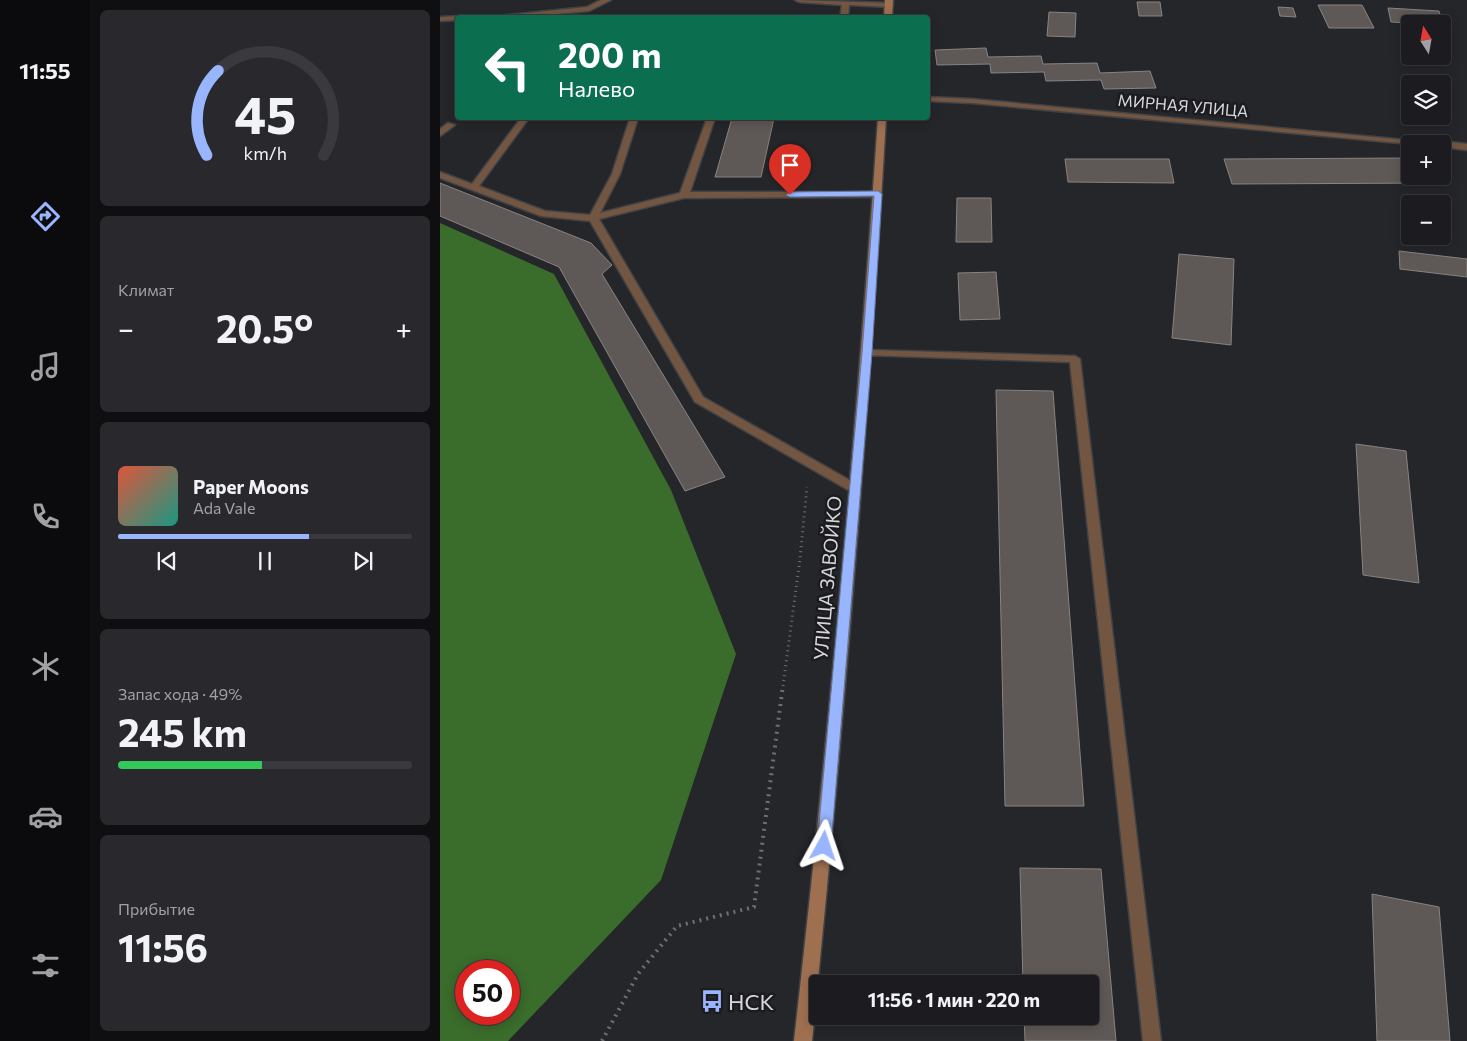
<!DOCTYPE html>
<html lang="ru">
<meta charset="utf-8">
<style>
body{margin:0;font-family:Commissioner,sans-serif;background:#29292d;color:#f1f3f6;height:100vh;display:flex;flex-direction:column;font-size:19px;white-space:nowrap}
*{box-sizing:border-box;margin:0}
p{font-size:16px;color:#a0a1a5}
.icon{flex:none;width:28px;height:28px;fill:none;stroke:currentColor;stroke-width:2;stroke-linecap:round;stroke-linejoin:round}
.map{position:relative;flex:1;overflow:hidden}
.drawer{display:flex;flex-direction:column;gap:10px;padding:10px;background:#0f0f12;width:350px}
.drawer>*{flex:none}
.hud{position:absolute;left:15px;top:15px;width:475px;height:105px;border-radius:5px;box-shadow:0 2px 12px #0003,0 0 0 1px #3a3a3e;background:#0b6e4f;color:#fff;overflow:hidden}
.needle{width:32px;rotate:349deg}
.controls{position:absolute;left:961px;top:15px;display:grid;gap:10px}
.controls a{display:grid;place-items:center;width:50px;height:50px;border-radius:5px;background:#1c1c20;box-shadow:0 2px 12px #0003,0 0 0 1px #3a3a3e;font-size:25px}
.speed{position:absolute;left:15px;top:960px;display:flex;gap:10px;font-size:25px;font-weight:700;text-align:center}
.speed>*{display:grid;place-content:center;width:65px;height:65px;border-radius:50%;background:#1c1c20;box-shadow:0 2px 12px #0003,0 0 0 1px #3a3a3e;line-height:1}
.speed .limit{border:8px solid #d22;background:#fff;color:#111}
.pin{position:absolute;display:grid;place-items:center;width:42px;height:42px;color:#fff;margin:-51px -21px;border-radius:50% 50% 50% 0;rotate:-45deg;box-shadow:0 0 5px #0007}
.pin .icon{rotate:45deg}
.me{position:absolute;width:55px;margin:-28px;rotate:5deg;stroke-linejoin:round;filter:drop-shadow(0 0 4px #0008)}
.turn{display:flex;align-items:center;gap:18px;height:105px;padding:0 20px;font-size:22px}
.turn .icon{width:65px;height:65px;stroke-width:2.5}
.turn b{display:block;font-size:35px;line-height:42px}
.big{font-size:38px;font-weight:700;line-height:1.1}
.drawer .widget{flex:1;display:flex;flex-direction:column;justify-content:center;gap:8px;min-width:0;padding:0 18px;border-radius:8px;background:#29292d}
.drawer .dial{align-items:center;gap:0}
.dial svg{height:130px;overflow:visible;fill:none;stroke:#3a3a3e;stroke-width:7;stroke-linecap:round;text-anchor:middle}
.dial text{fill:#f1f3f6;stroke:none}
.song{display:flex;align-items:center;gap:15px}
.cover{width:60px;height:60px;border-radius:8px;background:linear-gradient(135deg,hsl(10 70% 55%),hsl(170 70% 35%))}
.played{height:5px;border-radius:2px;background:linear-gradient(90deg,#98b5fd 65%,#3a3a3e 65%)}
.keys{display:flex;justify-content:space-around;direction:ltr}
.heat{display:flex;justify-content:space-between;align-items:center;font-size:28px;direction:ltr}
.charge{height:8px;border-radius:4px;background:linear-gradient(90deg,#34c759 49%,#3a3a3e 0)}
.trip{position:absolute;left:369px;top:975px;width:290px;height:50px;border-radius:5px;background:#1c1c20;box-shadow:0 2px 12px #0003,0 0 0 1px #3a3a3e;font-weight:700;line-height:50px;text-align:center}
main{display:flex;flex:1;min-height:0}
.tab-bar{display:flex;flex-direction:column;width:90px;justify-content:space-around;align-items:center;background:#0b0b0d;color:#a0a1a5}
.tab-bar .icon{width:35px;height:35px}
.tab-bar .current{color:#98b5fd}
.tab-bar b{font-size:22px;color:#f1f3f6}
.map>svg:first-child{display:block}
</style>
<main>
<nav class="tab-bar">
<b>11:55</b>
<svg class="icon current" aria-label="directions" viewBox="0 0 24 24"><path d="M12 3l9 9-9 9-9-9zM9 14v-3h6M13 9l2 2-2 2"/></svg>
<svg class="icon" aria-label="music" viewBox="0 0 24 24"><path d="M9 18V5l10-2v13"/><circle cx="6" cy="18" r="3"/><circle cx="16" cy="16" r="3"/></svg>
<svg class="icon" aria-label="phone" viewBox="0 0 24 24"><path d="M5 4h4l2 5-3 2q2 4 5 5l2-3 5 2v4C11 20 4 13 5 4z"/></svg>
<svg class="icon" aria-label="climate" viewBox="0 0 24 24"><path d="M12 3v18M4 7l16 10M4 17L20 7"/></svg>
<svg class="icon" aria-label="car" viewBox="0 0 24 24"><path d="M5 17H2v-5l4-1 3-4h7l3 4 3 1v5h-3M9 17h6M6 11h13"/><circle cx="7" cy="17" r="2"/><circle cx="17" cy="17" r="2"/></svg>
<svg class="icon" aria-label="filters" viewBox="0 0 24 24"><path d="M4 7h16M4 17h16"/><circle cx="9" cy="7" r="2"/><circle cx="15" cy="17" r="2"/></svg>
</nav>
<section class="drawer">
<div class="widget dial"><svg viewBox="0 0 100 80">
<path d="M14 69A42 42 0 1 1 86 69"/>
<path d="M14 69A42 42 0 0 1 21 17" stroke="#98b5fd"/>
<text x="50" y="56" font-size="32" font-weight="700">45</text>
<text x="50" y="72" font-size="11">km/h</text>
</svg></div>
<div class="widget"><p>Климат</p>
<div class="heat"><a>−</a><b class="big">20.5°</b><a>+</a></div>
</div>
<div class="widget">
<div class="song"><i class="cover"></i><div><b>Paper Moons</b><p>Ada Vale</p></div></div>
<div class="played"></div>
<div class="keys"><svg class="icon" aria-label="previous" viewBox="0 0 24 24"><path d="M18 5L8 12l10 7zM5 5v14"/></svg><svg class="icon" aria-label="pause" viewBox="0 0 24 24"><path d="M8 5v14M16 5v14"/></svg><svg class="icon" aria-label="next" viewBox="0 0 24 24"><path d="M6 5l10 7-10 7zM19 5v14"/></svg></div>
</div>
<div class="widget"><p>Запас хода · 49%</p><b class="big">245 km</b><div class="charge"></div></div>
<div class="widget"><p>Прибытие</p><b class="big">11:56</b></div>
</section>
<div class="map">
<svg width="1027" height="1041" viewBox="0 0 1027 1041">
<rect width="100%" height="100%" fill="#25262a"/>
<path fill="#3a6c2b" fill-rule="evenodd" d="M0 223 114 274 231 490 296 654 221 880 68 1041H0ZM26 971H69V1014H26Z"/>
<g fill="#5e5856" stroke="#898381">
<path d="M697 2H720L722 16H699Z"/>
<path d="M878 5H922L934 28H889Z"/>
<path d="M838 7 853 8 856 17 840 16Z"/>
<path d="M948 8 999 11 1003 25 951 22Z"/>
<path d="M609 12 636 13 635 37 607 36Z"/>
<path d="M546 48 548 57 601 56 603 64 657 63 660 73 710 71 716 88 664 89 661 80 606 81 604 72 551 73 550 64 497 65 495 50Z"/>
<path d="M292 118H334L321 177H275Z"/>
<path d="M970 158V176H991L995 183 792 184 784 159Z"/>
<path d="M625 159H729L734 183 628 182Z"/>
<path d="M0 183 151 243 172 265 162 274 285 477 245 491 119 267 0 216Z"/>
<path d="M517 198H551L552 242H516Z"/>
<path d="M959 251 1027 259V277L960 269Z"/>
<path d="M739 254 794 259 791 345 732 338Z"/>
<path d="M556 272 560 319 520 320 518 273Z"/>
<path d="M556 390 613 391 644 806H565Z"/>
<path d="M916 444 966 451 979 583 923 575Z"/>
<path d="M580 868 661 869 676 1041H585L584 1016H650V984H583Z"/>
<path d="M932 894 999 907 1010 1041H937Z"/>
</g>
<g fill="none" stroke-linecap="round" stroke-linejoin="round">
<defs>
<g id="service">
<path d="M161 0H171L149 11 74 18H39L147 7Z"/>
<path d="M355 0 449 3 453 5 449 7 409 5 408 18H400L402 5 359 2Z"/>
<path d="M21 16 18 18V20L0 21V17Z"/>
<path d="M81 118H89L39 186 105 211 150 215 172 174 190 118H198L180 174 160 213 240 193 267 118H275L250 192H441V196L438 197 244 198 159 219 263 397 418 485 420 488 418 491H410L255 402 150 221 101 216 0 178V172L32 184Z"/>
<path d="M8 123 15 125 0 136V129Z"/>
<path d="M427 350 635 356 640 359 721 1041H703L630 362 423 355 422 353Z"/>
</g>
<path id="minor" d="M488 97 532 99 998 143 1002 141 1027 144V150L1002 147V144H970L532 103 488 101Z"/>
<g id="secondary">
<path d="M445 0H453L452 18H444Z"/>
<path d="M438 118H446C428 426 403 734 372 1041H354C389 734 417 426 438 118Z"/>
</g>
</defs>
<use href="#service" stroke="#414246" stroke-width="3"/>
<use href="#minor" stroke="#414246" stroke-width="3"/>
<use href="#secondary" stroke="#414246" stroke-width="3"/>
<path stroke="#6e6f73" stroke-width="3" stroke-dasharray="1 4" stroke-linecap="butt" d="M343 686 360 559 367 487"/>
<path stroke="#6e6f73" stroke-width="4" stroke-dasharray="2 5" stroke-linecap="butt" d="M162 1041 198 974 237 926 314 907 343 685"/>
<use href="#service" fill="#735642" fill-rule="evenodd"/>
<use href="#minor" fill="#735642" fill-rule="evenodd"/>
<use href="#secondary" fill="#9f7050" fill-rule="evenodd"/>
</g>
<path fill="#98b5fd" stroke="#6376a4" d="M438 191 442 194 432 353 391 846 389 850 384 852 379 850 377 846 422 353 434 196 350 197 346 195 350 192Z"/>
<defs>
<symbol id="bus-bare" viewBox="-9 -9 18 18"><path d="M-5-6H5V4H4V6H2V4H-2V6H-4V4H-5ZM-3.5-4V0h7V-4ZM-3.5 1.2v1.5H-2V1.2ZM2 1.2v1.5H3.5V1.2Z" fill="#98b5fd" stroke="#1c1c20" stroke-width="2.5" paint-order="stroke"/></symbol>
</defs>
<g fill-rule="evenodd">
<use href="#bus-bare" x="256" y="985" width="32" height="32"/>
</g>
<g text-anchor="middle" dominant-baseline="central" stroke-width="5" stroke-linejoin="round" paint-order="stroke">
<g font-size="16" fill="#d6d7da" stroke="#1c1c20">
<text transform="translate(743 105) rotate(5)">МИРНАЯ УЛИЦА</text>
</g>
<g font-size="19" fill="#d6d7da" stroke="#1c1c20">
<text transform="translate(387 578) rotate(-85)">УЛИЦА ЗАВОЙКО</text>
</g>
<g font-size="22" fill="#d6d7da" stroke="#1c1c20" text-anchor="start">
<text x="288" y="1001">НСК</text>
</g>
</g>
</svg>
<div class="controls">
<a><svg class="needle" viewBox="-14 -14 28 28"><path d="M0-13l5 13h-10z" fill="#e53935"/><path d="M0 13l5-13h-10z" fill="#a0a1a5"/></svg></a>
<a><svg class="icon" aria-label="layers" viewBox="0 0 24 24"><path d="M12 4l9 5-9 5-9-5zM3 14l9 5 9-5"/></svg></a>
<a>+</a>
<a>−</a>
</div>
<div class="speed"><div class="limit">50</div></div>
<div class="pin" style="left:350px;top:195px;background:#d93025"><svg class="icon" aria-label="arrive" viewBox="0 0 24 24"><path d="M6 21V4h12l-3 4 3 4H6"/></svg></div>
<svg class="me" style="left:384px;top:846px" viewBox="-20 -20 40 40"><path d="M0-17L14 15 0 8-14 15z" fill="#98b5fd" stroke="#fff" stroke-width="4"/></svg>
<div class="trip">11:56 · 1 мин · 220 m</div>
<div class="hud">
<div class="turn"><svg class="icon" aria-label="left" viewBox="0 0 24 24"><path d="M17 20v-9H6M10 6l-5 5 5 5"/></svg><div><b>200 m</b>Налево</div></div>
</div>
</div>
</main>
